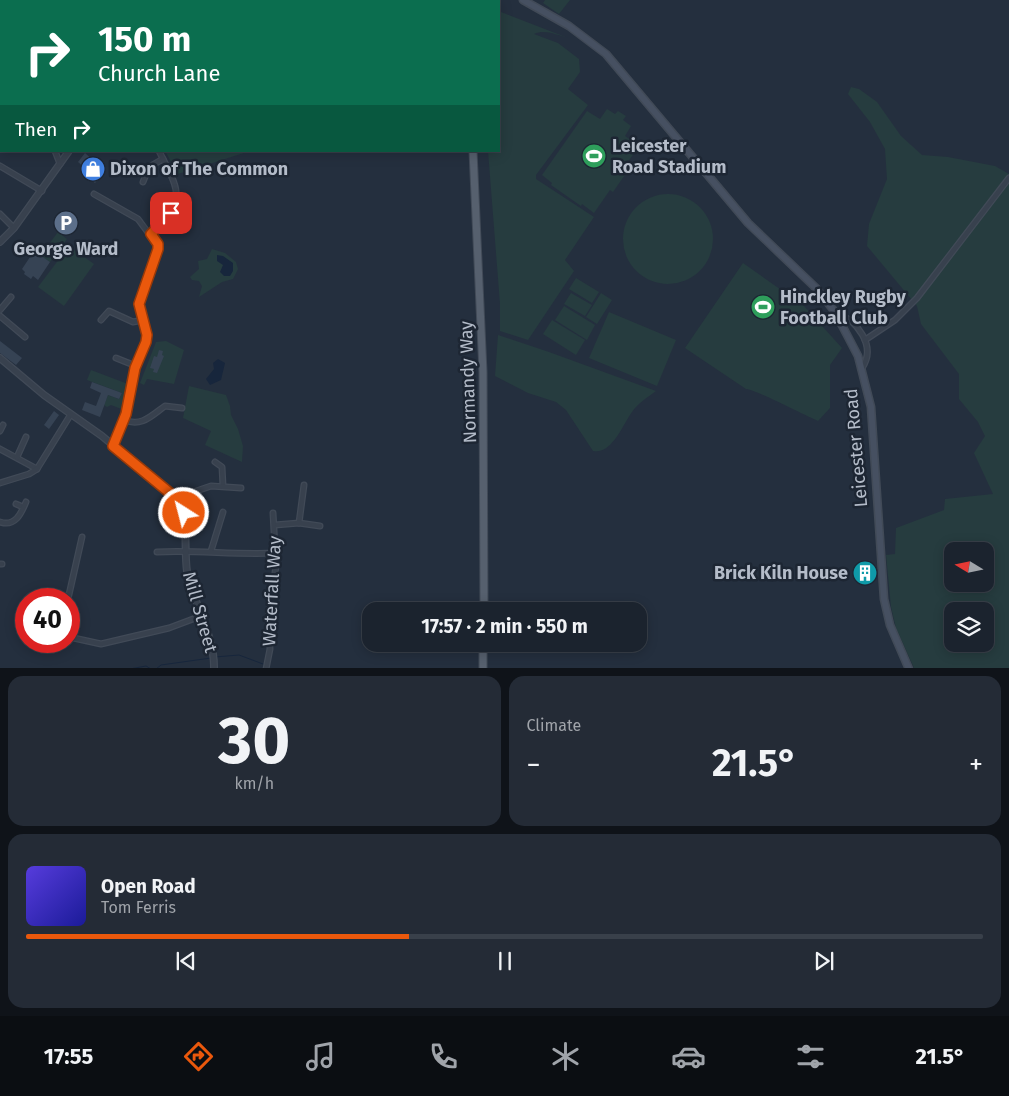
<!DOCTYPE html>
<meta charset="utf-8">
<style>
body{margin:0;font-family:"Fira Sans",sans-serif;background:#242b36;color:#f1f3f6;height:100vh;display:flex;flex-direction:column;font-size:19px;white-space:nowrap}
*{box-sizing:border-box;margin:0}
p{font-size:16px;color:#a0a4aa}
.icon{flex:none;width:28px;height:28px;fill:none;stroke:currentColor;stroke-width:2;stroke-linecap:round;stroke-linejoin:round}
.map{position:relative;height:668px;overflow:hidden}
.details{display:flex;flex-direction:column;gap:8px;padding:8px;background:#0f1319;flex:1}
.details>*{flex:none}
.top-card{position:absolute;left:0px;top:0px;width:500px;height:152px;box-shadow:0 2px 12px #0003,0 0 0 1px #39404a;background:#0b6e4f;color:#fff;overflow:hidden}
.needle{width:32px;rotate:280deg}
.tools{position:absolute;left:944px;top:542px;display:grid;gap:10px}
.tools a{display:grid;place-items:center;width:50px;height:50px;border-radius:10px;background:#1b232e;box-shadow:0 2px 12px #0003,0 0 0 1px #39404a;font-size:25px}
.speed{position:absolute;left:15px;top:588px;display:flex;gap:10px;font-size:25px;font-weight:700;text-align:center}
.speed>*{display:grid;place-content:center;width:65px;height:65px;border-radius:50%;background:#1b232e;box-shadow:0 2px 12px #0003,0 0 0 1px #39404a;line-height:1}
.speed .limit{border:8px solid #d22;background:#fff;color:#111}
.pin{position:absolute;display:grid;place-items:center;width:42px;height:42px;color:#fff;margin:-21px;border-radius:10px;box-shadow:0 2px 8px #0006}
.me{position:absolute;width:55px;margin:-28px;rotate:324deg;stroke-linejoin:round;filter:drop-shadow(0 0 4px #0008)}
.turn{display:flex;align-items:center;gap:18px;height:105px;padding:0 15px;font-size:22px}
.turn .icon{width:65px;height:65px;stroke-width:2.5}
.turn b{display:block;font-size:35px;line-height:42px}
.then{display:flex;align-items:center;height:48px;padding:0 15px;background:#0003;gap:10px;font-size:19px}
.big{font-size:38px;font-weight:700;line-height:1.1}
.details .widget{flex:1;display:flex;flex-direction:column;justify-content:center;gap:8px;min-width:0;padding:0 18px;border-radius:15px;background:#242b36}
.details .dial{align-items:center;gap:0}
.dial b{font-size:65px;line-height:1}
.song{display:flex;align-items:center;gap:15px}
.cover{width:60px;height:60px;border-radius:8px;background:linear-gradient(135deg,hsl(250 70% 55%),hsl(240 70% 35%))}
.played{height:5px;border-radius:2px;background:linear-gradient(90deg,#ea580c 40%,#39404a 40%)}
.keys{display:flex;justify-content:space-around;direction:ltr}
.heat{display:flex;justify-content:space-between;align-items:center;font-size:28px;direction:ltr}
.details .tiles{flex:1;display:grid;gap:8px;grid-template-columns:1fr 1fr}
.widget:last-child{grid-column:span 2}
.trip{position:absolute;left:362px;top:602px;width:285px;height:50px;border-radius:15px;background:#1b232e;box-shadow:0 2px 12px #0003,0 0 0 1px #39404a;font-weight:700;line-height:50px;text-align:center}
.tab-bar{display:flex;height:80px;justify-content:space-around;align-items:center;background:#0b0e12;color:#a0a4aa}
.tab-bar .icon{width:35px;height:35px}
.tab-bar .selected{color:#ea580c}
.tab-bar b{font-size:22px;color:#f1f3f6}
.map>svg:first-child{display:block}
</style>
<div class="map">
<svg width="1009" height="669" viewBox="0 0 1009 669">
<rect width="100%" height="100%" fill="#242f3e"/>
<g fill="#263c3f" fill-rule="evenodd">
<path d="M545 0H570L559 14 543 3Z"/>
<path d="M501 12 568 38C557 35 545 29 534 34L558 43 579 59 580 72 568 89 588 105 536 175V179L594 217 565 260 574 271 528 340 500 331V304L488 151H499V13Z"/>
<path d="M851 87 859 89 877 102 901 136 922 155 948 157 995 166 1009 174V668H914L896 628 891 607 886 555 895 554 896 528 944 510 945 499 993 494 974 453 985 436 978 422 959 399V374L921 324 917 306 867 246 869 224 887 179 885 149 870 122 848 94ZM952 551H985V584H952ZM952 611H985V644H952Z"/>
<path d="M607 109 615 114 618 111 626 116 623 120 631 126 625 136 639 146 625 166 629 169 613 192 610 190 594 213 582 204 581 206 551 185 552 183 542 175 587 111 600 119Z"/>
<path d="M165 151H250L178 174Z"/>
<circle cx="668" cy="239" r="45"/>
<path d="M58 232 67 239 50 262 40 256Z"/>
<path d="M69 246 94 264 64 306 38 287Z"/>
<path d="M212 249 225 253 236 262 238 269 233 279 222 282 199 297 202 286 199 281 192 280 190 277 199 269 198 261 207 259Z"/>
<path d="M743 263 804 306 842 348 830 365V408L818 421C806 416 754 389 746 389L685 348Z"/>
<path d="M576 278 599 292 592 303 569 289Z"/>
<path d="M571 293 592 305 585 316 564 304Z"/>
<path d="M601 293 612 300 597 324 586 317Z"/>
<path d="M564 306 595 325 587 340 555 320Z"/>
<path d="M609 312 676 340 657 386 589 358Z"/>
<path d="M552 320 585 340 576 355 543 334Z"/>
<path d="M498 335 549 352 656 391C647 398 638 403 632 412 623 424 612 455 593 451L566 410 556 402 528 393 495 376Z"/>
<path d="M166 341 184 350 174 384 147 379 144 385 140 383 156 342Z"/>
<path d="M91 370 128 384 124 410 111 405 107 407 104 405 108 395 119 399 122 393 87 380Z"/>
<path d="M189 386 226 395 230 406 231 415 238 429 243 446 242 462 205 445 211 431 183 418Z"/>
</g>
<g fill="#17263c">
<path d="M217 255 223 256 233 263V271L230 276H224L220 272 223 265 217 261Z"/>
<path d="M218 359 225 363 221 380 210 385 206 379 214 369 213 363Z"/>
</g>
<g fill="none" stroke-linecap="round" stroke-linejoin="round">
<g stroke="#17263c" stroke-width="1">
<path d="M215 657 239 655 263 664"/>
<path d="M270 668 271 669"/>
<path d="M108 669H115"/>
<path d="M130 669 146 666 151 669"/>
<path d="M156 669 161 665 211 658"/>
</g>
</g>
<g fill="#364354">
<path d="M85 153 105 171 95 183 82 171 85 168 78 162Z"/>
<path d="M34 251 50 262 38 280 33 276 31 279 24 274 25 272 22 269Z"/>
<path d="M0 341 22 358 16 365 0 353Z"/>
<path d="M159 350 163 351 162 355 164 356 157 373 153 372 154 369 150 368 154 356 157 357Z"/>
<path d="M92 382 122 393 119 399 108 395 100 417 82 410 85 402 96 406 101 393 90 388Z"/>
<path d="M54 411 59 415 49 429 44 425Z"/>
</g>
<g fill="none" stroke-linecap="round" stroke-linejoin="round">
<defs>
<g id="minor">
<path d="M37 0V1"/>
<path d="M145 1 147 0"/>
<path d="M0 95H1"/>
<path d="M55 151 60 164"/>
<path d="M0 166 42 191"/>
<path d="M143 182 149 167 163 159"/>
<path d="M94 194 138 219 158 246 139 304 146 342 135 368 126 414 113 446"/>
<path d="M0 214 14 228"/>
<path d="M151 234C187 199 180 193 159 151"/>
<path d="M0 310 11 297"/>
<path d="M835 312C857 320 877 346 862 368"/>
<path d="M0 316 25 337"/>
<path d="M101 320 109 311 133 322 143 320"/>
<path d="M865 340 895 320 917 298 1009 178"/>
<path d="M116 358 136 366"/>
<path d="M124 420C142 427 151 416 165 406L182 408"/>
<path d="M0 431 3 425"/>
<path d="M0 449 37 469"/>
<path d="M17 457 26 437"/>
<path d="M215 462 222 467 223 486"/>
<path d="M0 483 29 474 37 469 71 414"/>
<path d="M176 498 211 486 241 488"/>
<path d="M16 504 23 507"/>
<path d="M0 522C15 527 21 514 26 502"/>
<path d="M299 523 304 485"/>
<path d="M275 525 299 523 320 526"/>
<path d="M211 551 223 512"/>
<path d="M157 552C197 550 236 555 276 553"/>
<path d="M0 564H2"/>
<path d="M68 599 82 537"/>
<path d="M69 637 101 644 169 628 201 616"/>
<path d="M266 669 270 649 268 619 276 566 273 513"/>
</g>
<g id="tertiary">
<path d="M400 1 407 0"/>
<path d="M0 242 14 228 69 151"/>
<path d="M0 358 44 395 102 436 180 502C188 515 184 553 187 571 193 604 215 635 214 669"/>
</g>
<path id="secondary" d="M523 0 569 26 606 54 748 223 817 289 835 312 858 356 871 407 884 599 890 625 909 669"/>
<g id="primary">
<path d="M433 0V1"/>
<path d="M474 1 475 0"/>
<path d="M473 151 483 372 484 611"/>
<path d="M483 669V644"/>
</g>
</defs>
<use href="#minor" stroke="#414a57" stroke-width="7"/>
<use href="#tertiary" stroke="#414a57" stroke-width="8"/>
<use href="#secondary" stroke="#414a57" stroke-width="9"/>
<use href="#primary" stroke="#414a57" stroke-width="9"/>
<use href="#minor" stroke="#38414e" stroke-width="4.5"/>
<use href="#tertiary" stroke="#38414e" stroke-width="5.5"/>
<use href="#secondary" stroke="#465061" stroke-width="6"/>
<use href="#primary" stroke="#56606e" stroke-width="7"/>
</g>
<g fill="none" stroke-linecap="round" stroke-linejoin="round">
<defs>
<path id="route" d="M171 213 151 234 158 244V249L139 304 147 335 146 342 135 368 126 414 113 446 176 498 182 506 184 513"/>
</defs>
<use href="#route" stroke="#983908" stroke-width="12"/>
<use href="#route" stroke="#ea580c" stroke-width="9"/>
</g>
<defs>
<symbol id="stadium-disc" viewBox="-11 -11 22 22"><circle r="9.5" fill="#2e9e5b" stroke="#1d2633"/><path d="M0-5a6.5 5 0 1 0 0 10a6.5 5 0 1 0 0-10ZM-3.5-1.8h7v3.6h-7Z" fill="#fff"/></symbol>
<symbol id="shop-disc" viewBox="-11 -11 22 22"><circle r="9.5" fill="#3f7fe0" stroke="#1d2633"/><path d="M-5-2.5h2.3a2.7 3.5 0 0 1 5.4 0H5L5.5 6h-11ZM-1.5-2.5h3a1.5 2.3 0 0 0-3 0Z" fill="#fff"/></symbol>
<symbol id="parking-disc" viewBox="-11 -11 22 22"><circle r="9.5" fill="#5c6f8a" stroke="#1d2633"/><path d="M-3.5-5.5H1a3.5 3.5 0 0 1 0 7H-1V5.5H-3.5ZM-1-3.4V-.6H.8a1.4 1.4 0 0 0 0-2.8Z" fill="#fff"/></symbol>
<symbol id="building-disc" viewBox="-11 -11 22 22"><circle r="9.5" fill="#0f9aa8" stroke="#1d2633"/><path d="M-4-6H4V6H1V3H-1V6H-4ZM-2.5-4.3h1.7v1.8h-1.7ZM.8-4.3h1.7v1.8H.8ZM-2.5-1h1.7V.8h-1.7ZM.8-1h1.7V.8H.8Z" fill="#fff"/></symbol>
</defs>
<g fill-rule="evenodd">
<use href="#stadium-disc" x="580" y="142" width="28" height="28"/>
<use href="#shop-disc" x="79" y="155" width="28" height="28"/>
<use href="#parking-disc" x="52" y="209" width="28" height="28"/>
<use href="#stadium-disc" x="749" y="293" width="28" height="28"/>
<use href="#building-disc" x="851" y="559" width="28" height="28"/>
</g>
<g text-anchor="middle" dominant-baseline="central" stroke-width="5" stroke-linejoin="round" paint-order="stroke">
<g font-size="18" font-weight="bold" fill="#b4bcc9" stroke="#1d2633" text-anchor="start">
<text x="612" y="146">Leicester<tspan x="612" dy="21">Road Stadium</tspan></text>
<text x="110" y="169">Dixon of The Common</text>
<text x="66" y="249" text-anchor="middle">George Ward</text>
<text x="780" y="297">Hinckley Rugby<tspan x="780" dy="21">Football Club</tspan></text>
<text x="848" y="573" text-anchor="end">Brick Kiln House</text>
</g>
<g font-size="18" fill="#b4bcc9" stroke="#1d2633">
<text transform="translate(468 382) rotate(-92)">Normandy Way</text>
<text transform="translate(856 448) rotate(-95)">Leicester Road</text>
<text transform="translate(272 591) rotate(-87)">Waterfall Way</text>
<text transform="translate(200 612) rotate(74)">Mill Street</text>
</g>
</g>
</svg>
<div class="tools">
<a><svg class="needle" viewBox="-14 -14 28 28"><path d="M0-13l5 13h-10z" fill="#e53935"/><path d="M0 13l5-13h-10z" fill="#a0a4aa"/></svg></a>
<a><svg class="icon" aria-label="layers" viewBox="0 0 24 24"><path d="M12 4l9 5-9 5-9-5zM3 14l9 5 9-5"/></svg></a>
</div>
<div class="speed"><div class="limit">40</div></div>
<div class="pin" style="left:171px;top:213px;background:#d93025"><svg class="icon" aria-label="arrive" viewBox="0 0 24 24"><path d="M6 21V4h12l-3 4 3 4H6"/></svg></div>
<svg class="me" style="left:184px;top:513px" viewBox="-20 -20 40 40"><circle r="17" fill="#ea580c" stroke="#fff" stroke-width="3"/><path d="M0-11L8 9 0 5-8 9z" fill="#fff"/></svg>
<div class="trip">17:57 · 2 min · 550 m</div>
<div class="top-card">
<div class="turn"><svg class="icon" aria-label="right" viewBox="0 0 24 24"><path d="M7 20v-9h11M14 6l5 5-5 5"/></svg><div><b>150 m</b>Church Lane</div></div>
<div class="then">Then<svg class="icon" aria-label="right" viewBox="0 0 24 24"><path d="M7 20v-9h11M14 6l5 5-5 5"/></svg></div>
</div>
</div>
<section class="details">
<div class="tiles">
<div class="widget dial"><b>30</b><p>km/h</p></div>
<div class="widget"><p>Climate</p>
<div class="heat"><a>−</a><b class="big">21.5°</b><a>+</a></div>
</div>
<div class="widget">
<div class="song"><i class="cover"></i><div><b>Open Road</b><p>Tom Ferris</p></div></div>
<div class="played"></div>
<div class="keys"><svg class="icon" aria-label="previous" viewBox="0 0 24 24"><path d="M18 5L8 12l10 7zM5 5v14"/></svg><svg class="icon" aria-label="pause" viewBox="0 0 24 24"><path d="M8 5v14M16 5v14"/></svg><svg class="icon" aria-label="next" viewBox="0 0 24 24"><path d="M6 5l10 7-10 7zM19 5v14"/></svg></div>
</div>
</div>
</section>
<nav class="tab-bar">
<b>17:55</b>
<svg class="icon selected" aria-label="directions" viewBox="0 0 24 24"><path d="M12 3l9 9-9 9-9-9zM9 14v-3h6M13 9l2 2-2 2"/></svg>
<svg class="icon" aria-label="music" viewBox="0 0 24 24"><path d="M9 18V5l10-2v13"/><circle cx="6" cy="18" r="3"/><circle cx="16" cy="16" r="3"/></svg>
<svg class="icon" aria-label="phone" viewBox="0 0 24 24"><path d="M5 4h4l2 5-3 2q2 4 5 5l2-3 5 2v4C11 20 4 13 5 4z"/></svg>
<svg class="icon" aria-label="climate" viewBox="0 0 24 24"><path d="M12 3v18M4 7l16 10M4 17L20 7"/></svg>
<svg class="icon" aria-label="car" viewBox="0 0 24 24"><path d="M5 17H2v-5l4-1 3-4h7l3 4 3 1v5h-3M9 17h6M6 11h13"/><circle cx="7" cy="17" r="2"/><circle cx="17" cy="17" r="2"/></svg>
<svg class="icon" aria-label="filters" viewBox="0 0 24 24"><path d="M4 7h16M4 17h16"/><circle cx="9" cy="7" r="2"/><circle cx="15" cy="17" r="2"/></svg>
<b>21.5°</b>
</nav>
